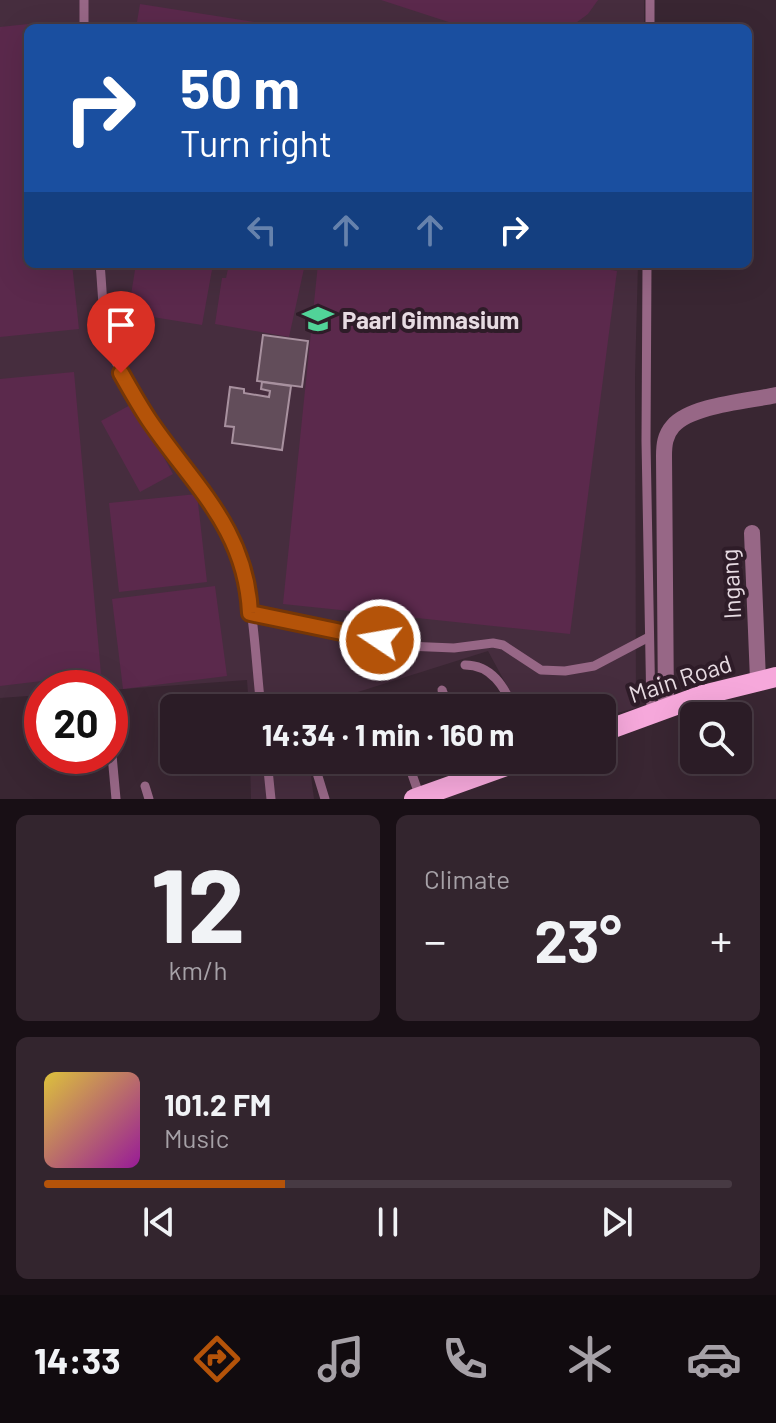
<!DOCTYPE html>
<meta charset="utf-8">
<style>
body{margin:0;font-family:Barlow,sans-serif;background:#33252e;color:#f1f3f6;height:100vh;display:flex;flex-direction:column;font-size:30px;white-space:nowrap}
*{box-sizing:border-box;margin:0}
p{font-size:26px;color:#a6a1a7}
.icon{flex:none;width:44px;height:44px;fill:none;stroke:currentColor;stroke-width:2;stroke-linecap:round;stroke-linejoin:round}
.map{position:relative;height:799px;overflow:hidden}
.side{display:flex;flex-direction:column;gap:16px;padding:16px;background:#180f15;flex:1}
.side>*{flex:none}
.top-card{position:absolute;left:24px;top:24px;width:728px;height:244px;border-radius:12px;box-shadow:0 8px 32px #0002,0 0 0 2px #473a43;background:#1a4fa0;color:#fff;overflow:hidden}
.fabs{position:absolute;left:680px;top:702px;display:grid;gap:16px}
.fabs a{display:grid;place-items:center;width:72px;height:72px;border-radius:12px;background:#2b1c26;box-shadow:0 8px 32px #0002,0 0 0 2px #473a43;font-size:40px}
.speed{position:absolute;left:24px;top:670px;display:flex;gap:16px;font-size:40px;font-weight:700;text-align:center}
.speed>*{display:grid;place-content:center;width:104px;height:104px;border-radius:50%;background:#2b1c26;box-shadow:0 8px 32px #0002,0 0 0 2px #473a43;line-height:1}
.speed .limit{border:12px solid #d22;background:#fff;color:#111}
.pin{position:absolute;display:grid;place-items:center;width:68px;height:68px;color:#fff;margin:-82px -34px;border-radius:50% 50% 50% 0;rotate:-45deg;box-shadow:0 0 8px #0007}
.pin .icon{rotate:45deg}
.me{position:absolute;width:88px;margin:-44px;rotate:282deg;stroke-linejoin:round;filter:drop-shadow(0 0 6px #0008)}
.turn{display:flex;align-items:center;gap:28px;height:168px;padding:0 24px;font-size:36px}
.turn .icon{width:104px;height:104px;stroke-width:2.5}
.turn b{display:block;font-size:56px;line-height:68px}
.lanes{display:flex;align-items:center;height:76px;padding:0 24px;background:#0003;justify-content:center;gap:40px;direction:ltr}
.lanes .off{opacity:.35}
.big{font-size:60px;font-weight:700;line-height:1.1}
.side .tile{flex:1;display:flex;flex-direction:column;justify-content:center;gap:12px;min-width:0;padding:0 28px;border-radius:12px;background:#33252e}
.side .dial{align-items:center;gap:0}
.dial b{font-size:104px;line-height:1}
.song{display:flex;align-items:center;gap:24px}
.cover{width:96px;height:96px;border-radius:12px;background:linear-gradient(135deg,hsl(50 70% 55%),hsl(300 70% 35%))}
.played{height:8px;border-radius:4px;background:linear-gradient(90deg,#b45309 35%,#473a43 35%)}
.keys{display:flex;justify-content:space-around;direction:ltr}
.heat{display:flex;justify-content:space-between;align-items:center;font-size:44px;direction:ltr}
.side .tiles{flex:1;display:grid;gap:16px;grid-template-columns:1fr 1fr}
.tile:last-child{grid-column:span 2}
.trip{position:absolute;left:160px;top:694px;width:456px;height:80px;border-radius:12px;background:#2b1c26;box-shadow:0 8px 32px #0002,0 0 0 2px #473a43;font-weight:700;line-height:80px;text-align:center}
.tabs{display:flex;height:128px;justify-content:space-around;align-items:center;background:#110b0f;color:#a6a1a7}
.tabs .icon{width:56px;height:56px}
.tabs .on{color:#b45309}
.tabs b{font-size:36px;color:#f1f3f6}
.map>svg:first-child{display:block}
</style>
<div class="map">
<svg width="776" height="799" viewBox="0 0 776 799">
<rect width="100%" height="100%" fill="#392632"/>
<g fill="#462d3e">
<path d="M0 0H644V28H28V264H638L635 375 636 708 602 717V708H519L488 651 307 708H249L247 680 110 690V688H42V695L0 698Z"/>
<path d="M250 760H309L314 799H251Z"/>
</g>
<g fill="#5b294c">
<path d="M381 0H598L588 14 569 28H467Z"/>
<path d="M140 4 293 28H136Z"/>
<path d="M47 22 48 28H28V264H72L79 329 0 337V27Z"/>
<path d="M136 264H213L202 325 128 313Z"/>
<path d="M229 264H305L289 337 215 324 222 278H226Z"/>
<path d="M318 264H574L617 271 570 634 283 604Z"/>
<path d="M74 372 101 674 0 686V379Z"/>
<path d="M134 403 173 474 140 492 101 421Z"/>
<path d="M197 494 207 582 119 592 109 503Z"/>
<path d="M215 586 227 676 123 689 112 599Z"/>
</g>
<g fill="#624d5a" stroke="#a8919f" stroke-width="2">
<path d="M263 335 308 341 302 387 257 381Z"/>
<path d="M262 382 291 386 282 450 232 443 234 427 225 426 230 387 244 389V393L269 397 270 391 261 389Z"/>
</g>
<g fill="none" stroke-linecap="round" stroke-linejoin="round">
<g stroke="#976786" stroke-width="9">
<path d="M84 0V28"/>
<path d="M650 28V0"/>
<path d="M100 264C103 294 102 326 113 355 141 426 208 474 236 545 254 591 255 658 261 708"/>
<path d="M647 264 646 441 651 713"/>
<path d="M250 613 406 646 454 648 493 643 503 645 541 670 565 671 594 666 649 637"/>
<path d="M465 665C492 665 504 687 514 708"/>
<path d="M442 690 449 708"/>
<path d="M110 733 116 799"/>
<path d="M267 760 271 799"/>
<path d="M313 760 325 799"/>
<path d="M407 760 420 797"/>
<path d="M468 760 474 776"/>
<path d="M145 786 149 799"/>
</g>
<g stroke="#976786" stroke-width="16">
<path d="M752 533 758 680"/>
<path d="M666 708 664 456C664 445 665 435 673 426 691 405 749 401 776 395"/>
</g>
<g stroke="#f6a8db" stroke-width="20">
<path d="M602 732 703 695 776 677"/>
<path d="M414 799 523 760"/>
</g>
</g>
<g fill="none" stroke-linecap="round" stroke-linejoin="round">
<defs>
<path id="route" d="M121 373C130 389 139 405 149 420 193 485 246 528 250 613L380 640"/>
</defs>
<use href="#route" stroke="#753606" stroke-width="20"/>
<use href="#route" stroke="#b45309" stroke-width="14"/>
</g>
<defs>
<symbol id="school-bare" viewBox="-9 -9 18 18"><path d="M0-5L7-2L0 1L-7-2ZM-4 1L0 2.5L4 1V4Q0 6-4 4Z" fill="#51d398" stroke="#2e1c28" stroke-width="2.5" paint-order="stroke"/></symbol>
</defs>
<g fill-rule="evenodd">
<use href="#school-bare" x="296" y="297" width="44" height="44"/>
</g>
<g text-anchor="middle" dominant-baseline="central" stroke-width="8" stroke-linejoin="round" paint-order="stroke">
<g font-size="24" font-weight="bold" fill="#e7dbe2" stroke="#2e1c28" text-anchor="start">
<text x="342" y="319">Paarl Gimnasium</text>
</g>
<g font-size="24" fill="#e7dbe2" stroke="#2e1c28">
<text transform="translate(730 584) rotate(-93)">Ingang</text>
<text transform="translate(680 678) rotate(-18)">Main Road</text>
</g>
</g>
</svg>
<div class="fabs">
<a><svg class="icon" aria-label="search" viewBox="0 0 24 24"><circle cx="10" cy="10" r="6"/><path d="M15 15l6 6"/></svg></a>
</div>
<div class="speed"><div class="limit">20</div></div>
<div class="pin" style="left:121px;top:373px;background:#d93025"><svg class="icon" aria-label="arrive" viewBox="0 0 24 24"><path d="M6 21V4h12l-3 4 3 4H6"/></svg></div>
<svg class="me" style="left:380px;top:640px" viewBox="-20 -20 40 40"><circle r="17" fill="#b45309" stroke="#fff" stroke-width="3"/><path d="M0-11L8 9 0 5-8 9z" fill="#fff"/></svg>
<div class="trip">14:34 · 1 min · 160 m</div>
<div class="top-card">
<div class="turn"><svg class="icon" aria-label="right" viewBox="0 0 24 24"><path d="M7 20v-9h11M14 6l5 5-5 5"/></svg><div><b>50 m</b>Turn right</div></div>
<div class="lanes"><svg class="icon off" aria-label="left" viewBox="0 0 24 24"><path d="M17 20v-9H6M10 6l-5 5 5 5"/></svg><svg class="icon off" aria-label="ahead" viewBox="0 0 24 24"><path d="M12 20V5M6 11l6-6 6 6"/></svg><svg class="icon off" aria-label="ahead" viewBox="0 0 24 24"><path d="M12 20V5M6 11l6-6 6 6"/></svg><svg class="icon" aria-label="right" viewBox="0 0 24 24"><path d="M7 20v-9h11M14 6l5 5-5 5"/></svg></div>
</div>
</div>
<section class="side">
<div class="tiles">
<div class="tile dial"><b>12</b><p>km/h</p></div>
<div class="tile"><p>Climate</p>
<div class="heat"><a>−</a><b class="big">23°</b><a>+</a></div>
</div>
<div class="tile">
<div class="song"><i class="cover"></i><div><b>101.2 FM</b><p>Music</p></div></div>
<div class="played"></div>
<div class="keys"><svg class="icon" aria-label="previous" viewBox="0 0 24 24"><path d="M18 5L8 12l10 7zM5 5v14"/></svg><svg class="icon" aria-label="pause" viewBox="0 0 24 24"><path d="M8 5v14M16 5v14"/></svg><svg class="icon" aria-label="next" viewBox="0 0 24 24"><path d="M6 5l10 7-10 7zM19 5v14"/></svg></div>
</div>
</div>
</section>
<nav class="tabs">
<b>14:33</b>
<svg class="icon on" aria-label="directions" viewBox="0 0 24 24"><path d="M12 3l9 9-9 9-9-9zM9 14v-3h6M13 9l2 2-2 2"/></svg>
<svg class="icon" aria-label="music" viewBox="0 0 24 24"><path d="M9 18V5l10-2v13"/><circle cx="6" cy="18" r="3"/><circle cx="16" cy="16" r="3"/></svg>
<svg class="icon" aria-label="phone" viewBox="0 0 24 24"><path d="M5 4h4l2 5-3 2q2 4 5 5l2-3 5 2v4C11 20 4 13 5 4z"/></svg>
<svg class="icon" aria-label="climate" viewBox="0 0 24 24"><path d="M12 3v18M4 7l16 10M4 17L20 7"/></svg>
<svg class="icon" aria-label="car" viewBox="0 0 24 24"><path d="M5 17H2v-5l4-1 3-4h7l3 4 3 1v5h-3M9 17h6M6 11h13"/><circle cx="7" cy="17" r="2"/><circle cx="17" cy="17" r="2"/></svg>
</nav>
